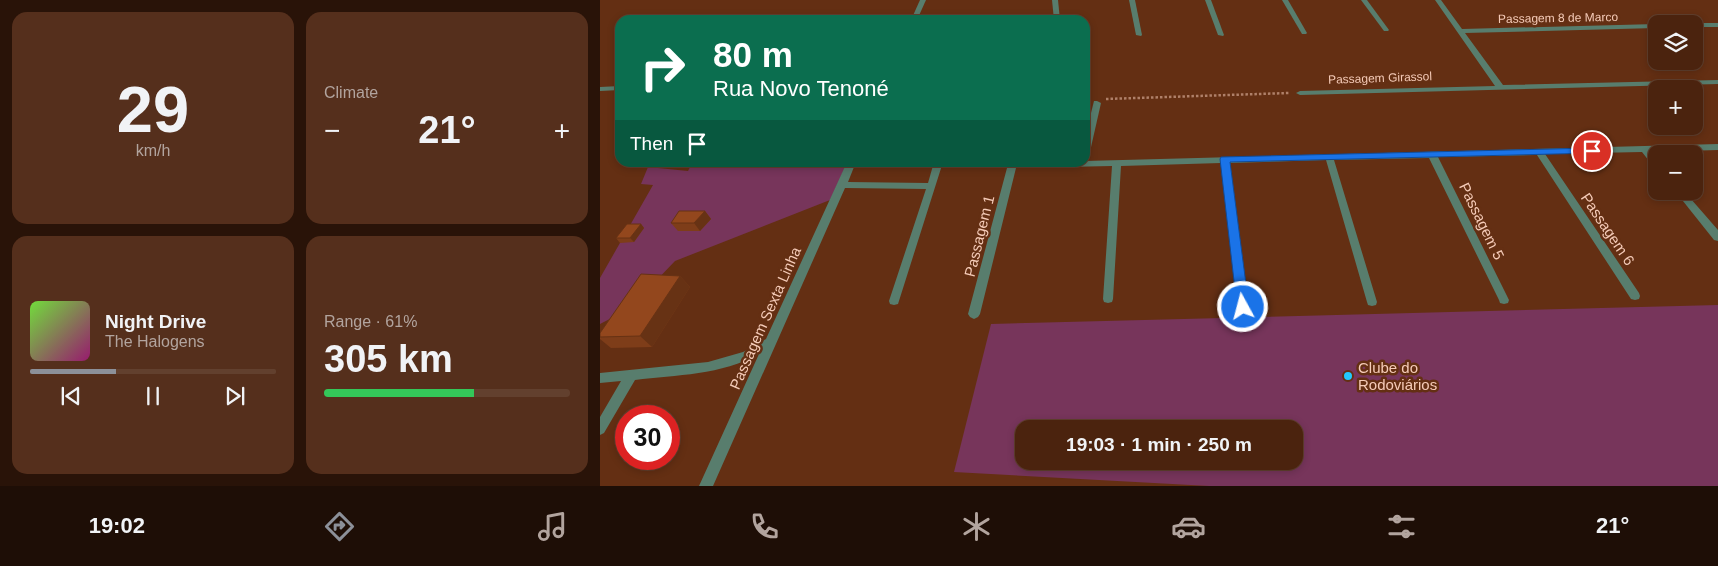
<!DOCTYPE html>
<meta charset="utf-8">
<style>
body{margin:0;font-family:Arial,sans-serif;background:#552f1c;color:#f1f3f6;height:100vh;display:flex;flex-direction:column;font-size:19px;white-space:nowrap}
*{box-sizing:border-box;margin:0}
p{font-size:16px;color:#b2a49e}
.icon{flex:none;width:28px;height:28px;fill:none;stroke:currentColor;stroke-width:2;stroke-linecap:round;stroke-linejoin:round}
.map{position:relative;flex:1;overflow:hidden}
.panel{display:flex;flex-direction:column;gap:12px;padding:12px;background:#291308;width:600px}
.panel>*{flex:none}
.banner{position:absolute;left:15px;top:15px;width:475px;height:152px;border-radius:15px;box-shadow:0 2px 8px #0003,0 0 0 1px #62402e;background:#0b6e4f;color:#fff;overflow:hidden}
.buttons{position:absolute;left:1048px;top:15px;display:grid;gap:10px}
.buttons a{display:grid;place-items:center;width:55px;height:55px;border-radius:10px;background:#4b230e;box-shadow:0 2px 8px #0003,0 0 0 1px #62402e;font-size:25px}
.speed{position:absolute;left:15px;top:405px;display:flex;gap:10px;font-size:25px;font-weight:700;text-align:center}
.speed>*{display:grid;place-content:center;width:65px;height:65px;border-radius:50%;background:#4b230e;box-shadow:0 2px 8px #0003,0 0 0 1px #62402e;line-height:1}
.speed .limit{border:8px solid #d22;background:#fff;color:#111}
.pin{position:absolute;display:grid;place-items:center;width:42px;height:42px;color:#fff;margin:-21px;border:2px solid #fff;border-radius:50%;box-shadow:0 1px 5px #0007}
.me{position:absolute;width:55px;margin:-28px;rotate:353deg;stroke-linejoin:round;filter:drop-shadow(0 0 4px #0008)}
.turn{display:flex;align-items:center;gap:18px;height:105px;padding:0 15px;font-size:22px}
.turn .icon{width:65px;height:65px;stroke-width:2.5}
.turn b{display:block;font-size:35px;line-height:42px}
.then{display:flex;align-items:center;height:48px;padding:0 15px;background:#0003;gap:10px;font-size:19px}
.big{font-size:38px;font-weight:800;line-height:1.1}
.panel .card{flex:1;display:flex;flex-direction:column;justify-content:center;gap:8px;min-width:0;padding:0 18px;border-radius:15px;background:#552f1c}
.panel .dial{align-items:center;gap:0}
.dial b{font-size:65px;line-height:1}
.song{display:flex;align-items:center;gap:15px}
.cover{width:60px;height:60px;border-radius:8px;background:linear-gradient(135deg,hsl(100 70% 55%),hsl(320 70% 35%))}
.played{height:5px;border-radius:2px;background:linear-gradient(90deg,#8c9099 35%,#62402e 35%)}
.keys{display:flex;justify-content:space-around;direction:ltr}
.heat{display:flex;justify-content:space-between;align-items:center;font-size:28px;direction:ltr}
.charge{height:8px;border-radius:4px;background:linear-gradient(90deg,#34c759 61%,#62402e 0)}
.panel .tiles{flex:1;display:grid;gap:12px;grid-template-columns:repeat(2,1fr)}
.trip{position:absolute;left:415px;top:420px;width:288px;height:50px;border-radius:15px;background:#4b230e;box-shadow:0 2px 8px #0003,0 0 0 1px #62402e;font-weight:800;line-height:50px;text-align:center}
.tabs{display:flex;height:80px;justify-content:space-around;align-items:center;background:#1e0e06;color:#b2a49e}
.tabs .icon{width:35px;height:35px}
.tabs .active{color:#8c9099}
.tabs b{font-size:22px;color:#f1f3f6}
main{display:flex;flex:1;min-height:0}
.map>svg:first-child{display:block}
</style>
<main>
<section class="panel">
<div class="tiles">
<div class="card dial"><b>29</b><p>km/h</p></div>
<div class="card"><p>Climate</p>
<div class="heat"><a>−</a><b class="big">21°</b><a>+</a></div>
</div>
<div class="card">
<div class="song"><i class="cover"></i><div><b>Night Drive</b><p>The Halogens</p></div></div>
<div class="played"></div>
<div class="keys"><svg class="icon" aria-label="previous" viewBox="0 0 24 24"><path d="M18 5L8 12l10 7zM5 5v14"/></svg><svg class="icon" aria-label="pause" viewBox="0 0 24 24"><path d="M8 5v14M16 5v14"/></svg><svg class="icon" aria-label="next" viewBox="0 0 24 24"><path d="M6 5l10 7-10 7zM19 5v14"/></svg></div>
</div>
<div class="card"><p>Range · 61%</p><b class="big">305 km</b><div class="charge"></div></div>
</div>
</section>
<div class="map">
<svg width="1118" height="486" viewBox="0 0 1118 486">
<rect width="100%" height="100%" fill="#642f13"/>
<g fill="#77355b" fill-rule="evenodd">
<path d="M92 163H247L230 200 75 261 29 309 0 324V278L53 185 41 184 48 167 88 171Z"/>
<path d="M1118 305V486H609L354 472 391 324ZM424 429H694V461H424Z"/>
</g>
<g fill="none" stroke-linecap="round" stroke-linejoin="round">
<path stroke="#af8069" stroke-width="2.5" stroke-dasharray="2.5 2" stroke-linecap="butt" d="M506 99 689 93"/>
<g fill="#587d6d" fill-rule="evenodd">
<path d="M320 0H326L317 20H311Z"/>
<path d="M452 0H458L460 20H454Z"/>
<path d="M529 0H535L542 35 541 36 536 35Z"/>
<path d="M605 0H611L624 35 623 36 618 35Z"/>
<path d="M682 0H688L707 33 706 34H702Z"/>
<path d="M761 0H767L789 30 788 31H784Z"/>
<path d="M835 0H841L862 29 1056 24V28L865 33 903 85 1118 80V84L700 95 696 93 700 91 895 86Z"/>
<path d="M1094 23H1118V27H1094V24H1091Z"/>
<path d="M20 86V90L0 91V87Z"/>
<path d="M494 101H497L501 103 489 156 485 159V137Z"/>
<path d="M1118 144V150L1051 152 1056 158V167L1053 166 1042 152 945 154 1039 293 1040 296 1039 299 1035 300 1031 299 937 155 838 157 909 300 908 303 904 304 900 303 899 300 829 158 734 160 777 302 776 305 772 306 768 305 767 302 726 160 630 163 648 307 647 310 643 311 639 310 638 307 621 163 521 166 513 299 512 302 508 303 504 302 503 299 512 166 416 168 380 314 378 317 374 319 370 317 368 314 407 168 348 165 344 162H485V161Z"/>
<path d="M247 162H256L248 182 328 183 334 162H343L298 304 294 305 290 304 289 301 326 189 245 188 113 486H99L159 354C122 375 76 375 35 380L4 433 0 435V417L21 381 0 383V373L108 362 143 352 166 339Z"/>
<path d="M1075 191H1084L1118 230V241L1114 240Z"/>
</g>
</g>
<g fill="#7e3d19">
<path d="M105 211 111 219 100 231H78L71 223Z"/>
<path d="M41 224 44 228 34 242 20 243 16 238Z"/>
<path d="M80 276 90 287 52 347 11 348 0 339V333Z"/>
</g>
<g fill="#673214">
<path d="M105 211 111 219 100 231 94 223Z"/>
<path d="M41 224 44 228 34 242 30 238Z"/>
<path d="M80 276 90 287 52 347 40 336Z"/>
</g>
<g fill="#93471d" stroke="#673214">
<path d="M79 211H105L94 223H71Z"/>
<path d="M27 224H41L30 238H16Z"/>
<path d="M41 274 80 276 40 336 0 337V333Z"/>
</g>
<path fill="#1a73e8" stroke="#114b97" d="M992 148 995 149V153L630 162 649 307 648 310H639L637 307 620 159 621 157Z"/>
<circle fill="#23c9fe" stroke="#642f13" stroke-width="2" cx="748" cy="376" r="5"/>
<g text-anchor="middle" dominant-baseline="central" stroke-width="5" stroke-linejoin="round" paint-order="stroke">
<g font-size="12" fill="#f5cbb8" stroke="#642f13">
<text transform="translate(958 18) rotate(-1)">Passagem 8 de Marco</text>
<text transform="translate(780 78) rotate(-2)">Passagem Girassol</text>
</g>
<g font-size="15" fill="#f5cbb8" stroke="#642f13">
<text transform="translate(882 221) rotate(64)">Passagem 5</text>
<text transform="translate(1008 229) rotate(56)">Passagem 6</text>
<text transform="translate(379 236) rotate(-76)">Passagem 1</text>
<text transform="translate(165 318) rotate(-66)">Passagem Sexta Linha</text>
</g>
<g font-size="15" fill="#f5cbb8" stroke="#642f13" text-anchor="start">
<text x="758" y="367">Clube do<tspan x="758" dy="17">Rodoviários</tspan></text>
</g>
</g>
</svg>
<div class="buttons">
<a><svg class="icon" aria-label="layers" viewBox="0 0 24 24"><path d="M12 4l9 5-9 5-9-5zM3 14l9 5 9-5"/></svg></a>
<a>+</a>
<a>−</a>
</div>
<div class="speed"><div class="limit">30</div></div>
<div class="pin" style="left:992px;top:151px;background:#d93025"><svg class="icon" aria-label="arrive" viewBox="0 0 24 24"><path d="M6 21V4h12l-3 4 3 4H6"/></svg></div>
<svg class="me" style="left:643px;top:307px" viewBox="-20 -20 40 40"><circle r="17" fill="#1a73e8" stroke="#fff" stroke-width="3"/><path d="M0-11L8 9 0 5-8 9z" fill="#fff"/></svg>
<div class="trip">19:03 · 1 min · 250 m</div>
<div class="banner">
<div class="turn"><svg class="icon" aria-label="right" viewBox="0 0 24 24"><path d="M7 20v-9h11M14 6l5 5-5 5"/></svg><div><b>80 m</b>Rua Novo Tenoné</div></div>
<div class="then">Then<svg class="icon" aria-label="arrive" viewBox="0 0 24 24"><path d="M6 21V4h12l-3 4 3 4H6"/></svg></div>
</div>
</div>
</main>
<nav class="tabs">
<b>19:02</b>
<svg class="icon active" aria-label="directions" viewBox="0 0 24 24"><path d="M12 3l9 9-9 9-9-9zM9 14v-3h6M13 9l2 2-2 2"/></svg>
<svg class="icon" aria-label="music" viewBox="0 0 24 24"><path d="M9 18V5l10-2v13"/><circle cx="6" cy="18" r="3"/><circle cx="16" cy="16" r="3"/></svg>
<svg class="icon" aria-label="phone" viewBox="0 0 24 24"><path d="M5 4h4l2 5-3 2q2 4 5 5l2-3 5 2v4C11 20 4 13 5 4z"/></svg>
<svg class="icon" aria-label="climate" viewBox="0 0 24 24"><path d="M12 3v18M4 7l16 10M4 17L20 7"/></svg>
<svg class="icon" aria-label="car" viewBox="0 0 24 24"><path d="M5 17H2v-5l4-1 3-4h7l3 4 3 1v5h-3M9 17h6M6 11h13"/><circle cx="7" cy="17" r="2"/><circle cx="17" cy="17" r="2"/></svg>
<svg class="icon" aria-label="filters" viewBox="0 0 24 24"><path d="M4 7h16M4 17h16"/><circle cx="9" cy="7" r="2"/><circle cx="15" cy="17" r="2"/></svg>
<b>21°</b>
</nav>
